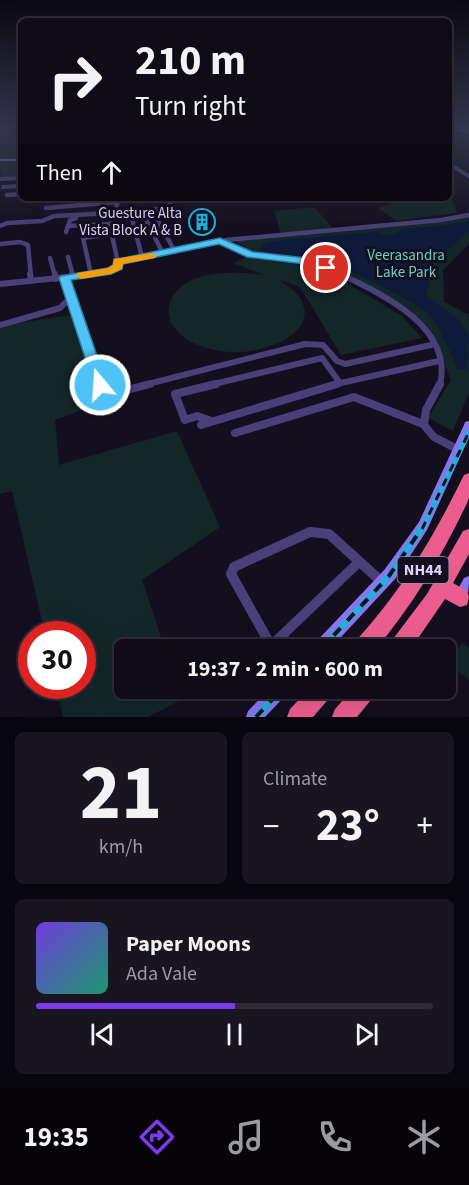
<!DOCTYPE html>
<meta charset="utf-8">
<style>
body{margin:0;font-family:"Source Sans 3",sans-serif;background:#181420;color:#f1f3f6;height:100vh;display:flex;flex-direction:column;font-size:22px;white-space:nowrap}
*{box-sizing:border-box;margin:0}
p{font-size:20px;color:#9b9ba1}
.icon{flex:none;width:33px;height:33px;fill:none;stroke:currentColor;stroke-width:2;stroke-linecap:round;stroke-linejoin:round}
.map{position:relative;height:717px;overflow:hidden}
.sheet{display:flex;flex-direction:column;gap:15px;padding:15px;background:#08060d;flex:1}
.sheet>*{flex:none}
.hud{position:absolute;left:18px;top:18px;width:434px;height:183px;border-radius:9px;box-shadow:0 6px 24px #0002,0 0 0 2px #2f2b36;background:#0f0b17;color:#f1f3f6;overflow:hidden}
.speed{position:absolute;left:18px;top:621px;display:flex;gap:12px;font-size:30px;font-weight:700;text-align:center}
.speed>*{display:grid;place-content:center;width:78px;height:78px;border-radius:50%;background:#0f0b17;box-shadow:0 6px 24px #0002,0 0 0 2px #2f2b36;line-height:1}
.speed .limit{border:9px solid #d22;background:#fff;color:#111}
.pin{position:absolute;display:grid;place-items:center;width:51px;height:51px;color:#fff;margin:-26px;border:3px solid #fff;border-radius:50%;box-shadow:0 2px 6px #0007}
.me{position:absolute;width:66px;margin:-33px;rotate:342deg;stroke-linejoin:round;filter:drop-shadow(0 0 4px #0008)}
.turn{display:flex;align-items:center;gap:21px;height:126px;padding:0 18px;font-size:27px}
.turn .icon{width:78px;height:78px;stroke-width:2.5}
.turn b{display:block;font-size:42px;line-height:51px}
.then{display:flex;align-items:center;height:57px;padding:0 18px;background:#0003;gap:12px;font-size:22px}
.big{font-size:45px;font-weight:700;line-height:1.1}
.sheet .card{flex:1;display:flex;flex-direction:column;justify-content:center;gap:9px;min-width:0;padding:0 21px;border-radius:9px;background:#181420}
.sheet .dial{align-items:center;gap:0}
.dial b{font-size:78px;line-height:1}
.song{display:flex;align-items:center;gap:18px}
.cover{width:72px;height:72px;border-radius:9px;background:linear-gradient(135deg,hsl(260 70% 55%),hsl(160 70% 35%))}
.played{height:6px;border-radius:3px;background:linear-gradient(90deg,#7c3aed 50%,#2f2b36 50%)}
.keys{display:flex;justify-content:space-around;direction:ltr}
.heat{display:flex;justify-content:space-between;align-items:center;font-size:33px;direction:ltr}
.sheet .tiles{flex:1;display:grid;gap:15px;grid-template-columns:1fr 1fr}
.card:last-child{grid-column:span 2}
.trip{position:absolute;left:114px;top:639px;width:342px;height:60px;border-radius:9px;background:#0f0b17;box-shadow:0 6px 24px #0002,0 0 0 2px #2f2b36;font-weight:700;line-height:60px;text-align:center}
.dock{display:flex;height:96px;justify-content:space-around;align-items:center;background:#060409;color:#9b9ba1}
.dock .icon{width:42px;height:42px}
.dock .selected{color:#7c3aed}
.dock b{font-size:27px;color:#f1f3f6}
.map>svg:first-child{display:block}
</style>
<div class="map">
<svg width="469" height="717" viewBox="0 0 469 717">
<rect width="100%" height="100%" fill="#140f1f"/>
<g fill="#132728">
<path d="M0 128 5 131H12L10 136 21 135V159H0Z"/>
<path d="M0 161H21V177L1 179Z"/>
<path d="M449 196 454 203 457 213 396 221 377 207 391 205 381 198Z"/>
<path d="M314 207 333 228 281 234 274 211Z"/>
<path d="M469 216V244L443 270 444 302 469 315V393L453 431 428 418 451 380C441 353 430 326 407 308L317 262 259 255 234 241Z"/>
<path d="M247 257 307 266 330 273 402 316 422 338 341 355 300 287 280 280C286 285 295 290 300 298 321 332 267 351 242 352 223 353 201 349 185 338 175 331 167 320 169 307 177 268 237 271 264 275L233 263Z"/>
<path d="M70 315 104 402 55 420 59 465 177 431 220 527 142 580 165 649 124 650V688L177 689 181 700 148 717H63L56 686H82V634H45L12 491 0 494V326Z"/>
<path d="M462 643 469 648V680L448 663Z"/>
</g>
<path fill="#0f1939" d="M469 220V231L430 266V282L426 295 458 319 469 335 467 370 458 369C449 351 441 328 427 313 415 301 334 262 317 257 300 253 273 259 259 249L263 244 274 241 374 232 387 236 399 233 400 229 443 226Z"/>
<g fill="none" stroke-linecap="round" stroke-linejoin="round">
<g stroke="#494079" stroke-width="4">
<path d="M454 167 469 176"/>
<path d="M1 179 21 178"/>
<path d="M3 187 21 186"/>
</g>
<g stroke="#494079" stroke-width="4.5">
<path d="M7 195 21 194"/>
<path d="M89 198H95"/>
<path d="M46 208 117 202"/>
<path d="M113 211 167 209 170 206 169 198"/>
<path d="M131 215 142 257"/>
<path d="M144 215 163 254"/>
<path d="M112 216 155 215 175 252"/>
<path d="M0 226 7 223 42 221 54 216 112 213"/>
<path d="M68 226 111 224"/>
<path d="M66 232 70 220 76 218"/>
<path d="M226 240 441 220 469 215"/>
<path d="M0 244 20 242 28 245 31 276"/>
<path d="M68 257 73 276"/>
<path d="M50 258 55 276"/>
<path d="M118 262 220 241 253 255 308 262 343 276"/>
<path d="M118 262 110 227 119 198"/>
<path d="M91 274 83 238 111 234"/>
<path d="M88 276 118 267V262"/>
</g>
<g stroke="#494079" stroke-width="6">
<path d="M30 274 31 281"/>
<path d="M55 274 56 279"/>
<path d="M72 274 73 277"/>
<path d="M340 274C382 294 454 327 440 385"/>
<path d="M65 278 100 385"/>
<path d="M0 284 96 274"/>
<path d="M0 325 60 308 70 298"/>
<path d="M144 385 305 344 323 345 337 361 345 364 431 345"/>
<path d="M210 385 322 358 340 383"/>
<path d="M332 385 439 361"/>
</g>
<g stroke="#494079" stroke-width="8">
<path d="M100 384 105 392 111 394 150 384"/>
<path d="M440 384 426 410 424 425 434 437 459 450"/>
<path d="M211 421 197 416 185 420 175 394 216 384"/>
<path d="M201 425 337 384"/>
<path d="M235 433 354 397 423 424"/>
</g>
<g stroke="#494079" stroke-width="10">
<path d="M282 636 293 650"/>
<path d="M275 642 359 562"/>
<path d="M280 650 275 642H269L231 574 234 567 310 532 329 534 382 582"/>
</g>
<g fill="#8876ee" fill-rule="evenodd">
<path d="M448 128 469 131V133L448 129Z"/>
<rect x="0" y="159" width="21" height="2"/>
<path d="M469 421V437L427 530 395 579 329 650H311L313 645 385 569 419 522 464 425 465 422Z"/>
<path d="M469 576C469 587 469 600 460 605L455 603 453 598 464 578Z"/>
<path d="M270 688H289L287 694 265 717H246L248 711Z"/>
</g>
<g fill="#eb5d8f" fill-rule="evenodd">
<path d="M469 473V498L467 503C442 556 413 605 375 650H351L354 643C402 590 432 540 464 475Z"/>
<path d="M469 529V554L453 583 467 591 469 597 467 605 460 607 445 599 410 650H387L390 643 427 594 463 531Z"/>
<path d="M310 688H335L332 695 313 717H287L290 709Z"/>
<path d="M354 688H378L375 695 357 717H332L335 709Z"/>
</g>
<defs>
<path id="rail-far1" d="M422 529 469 432"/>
<g id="rail">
<path d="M320 650 389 576 422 528"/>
<path d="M256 717 283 688"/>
</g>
</defs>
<use href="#rail-far1" stroke="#1cb2dd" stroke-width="5"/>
<use href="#rail" stroke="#1cb2dd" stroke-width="6"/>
<use href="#rail-far1" stroke="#140f1f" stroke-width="3" stroke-dasharray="8" stroke-linecap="butt"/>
<use href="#rail" stroke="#140f1f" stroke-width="4" stroke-dasharray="10" stroke-linecap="butt"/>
</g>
<linearGradient id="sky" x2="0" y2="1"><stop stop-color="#0b0811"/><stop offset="0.56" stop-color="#34374d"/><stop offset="1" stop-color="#34374d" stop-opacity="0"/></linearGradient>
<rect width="469" height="228" fill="url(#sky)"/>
<path fill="#4fc3f7" stroke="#337fa1" stroke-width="1.5" d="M220 238 253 252 306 258 332 268 326 271 305 264 247 257 219 244 123 264 122 269 111 274 71 280 107 385 100 390 95 388 59 278 61 276 108 268 113 265 114 259H118Z"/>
<path fill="#f59e0b" d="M152 253 157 256 155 258 123 264 122 269 111 274 81 279 76 276 77 273 108 268 113 265 114 259Z"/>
<defs>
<symbol id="building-ring" viewBox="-11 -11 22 22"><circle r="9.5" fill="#140f1f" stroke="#1cb2dd" stroke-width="1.5"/><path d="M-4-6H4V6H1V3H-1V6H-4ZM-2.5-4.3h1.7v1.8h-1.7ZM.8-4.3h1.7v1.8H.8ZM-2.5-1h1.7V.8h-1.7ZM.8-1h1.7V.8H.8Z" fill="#1cb2dd"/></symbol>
</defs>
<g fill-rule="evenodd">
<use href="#building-ring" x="187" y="207" width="30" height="30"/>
</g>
<g text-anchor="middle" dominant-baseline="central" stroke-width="6" stroke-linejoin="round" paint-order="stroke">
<g font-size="15" fill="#dcd3fa" stroke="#140f1f" text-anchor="end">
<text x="182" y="213">Guesture Alta<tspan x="182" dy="17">Vista Block A &amp; B</tspan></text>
</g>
<g font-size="15" fill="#68d0c3" stroke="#140f1f">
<text x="406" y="255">Veerasandra<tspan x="406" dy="17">Lake Park</tspan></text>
</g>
<rect fill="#140f1f" stroke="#a098b8" stroke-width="1.5" x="397.5" y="557" width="51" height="26" rx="4.5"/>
<g font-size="16" font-weight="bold" fill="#dcd3fa">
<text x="423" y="570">NH44</text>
</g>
</g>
</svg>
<div class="speed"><div class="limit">30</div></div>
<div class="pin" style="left:326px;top:268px;background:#d93025"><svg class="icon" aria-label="arrive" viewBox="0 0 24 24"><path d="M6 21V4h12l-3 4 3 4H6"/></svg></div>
<svg class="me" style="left:100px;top:385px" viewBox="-20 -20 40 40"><circle r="17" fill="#4fc3f7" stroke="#fff" stroke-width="3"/><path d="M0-11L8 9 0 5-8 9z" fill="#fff"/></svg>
<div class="trip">19:37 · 2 min · 600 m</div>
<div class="hud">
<div class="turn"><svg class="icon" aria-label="right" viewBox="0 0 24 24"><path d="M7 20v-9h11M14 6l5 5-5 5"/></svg><div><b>210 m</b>Turn right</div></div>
<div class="then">Then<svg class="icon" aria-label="ahead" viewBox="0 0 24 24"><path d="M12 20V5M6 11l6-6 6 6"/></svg></div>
</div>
</div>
<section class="sheet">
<div class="tiles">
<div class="card dial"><b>21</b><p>km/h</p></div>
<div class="card"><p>Climate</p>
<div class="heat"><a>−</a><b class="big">23°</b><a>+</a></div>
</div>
<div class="card">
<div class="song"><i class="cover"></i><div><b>Paper Moons</b><p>Ada Vale</p></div></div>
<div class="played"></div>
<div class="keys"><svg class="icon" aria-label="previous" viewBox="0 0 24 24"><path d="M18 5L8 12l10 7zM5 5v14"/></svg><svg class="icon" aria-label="pause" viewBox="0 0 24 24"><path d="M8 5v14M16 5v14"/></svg><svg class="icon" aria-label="next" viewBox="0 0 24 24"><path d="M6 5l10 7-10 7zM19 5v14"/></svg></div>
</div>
</div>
</section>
<nav class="dock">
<b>19:35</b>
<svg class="icon selected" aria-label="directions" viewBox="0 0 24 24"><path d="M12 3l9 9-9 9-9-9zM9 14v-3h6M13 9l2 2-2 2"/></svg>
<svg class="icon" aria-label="music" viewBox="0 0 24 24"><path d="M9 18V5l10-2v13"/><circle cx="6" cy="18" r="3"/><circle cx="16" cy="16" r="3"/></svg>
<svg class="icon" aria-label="phone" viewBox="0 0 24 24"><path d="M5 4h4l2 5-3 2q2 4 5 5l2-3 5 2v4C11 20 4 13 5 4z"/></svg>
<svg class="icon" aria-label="climate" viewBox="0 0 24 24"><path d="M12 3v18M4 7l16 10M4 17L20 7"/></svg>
</nav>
